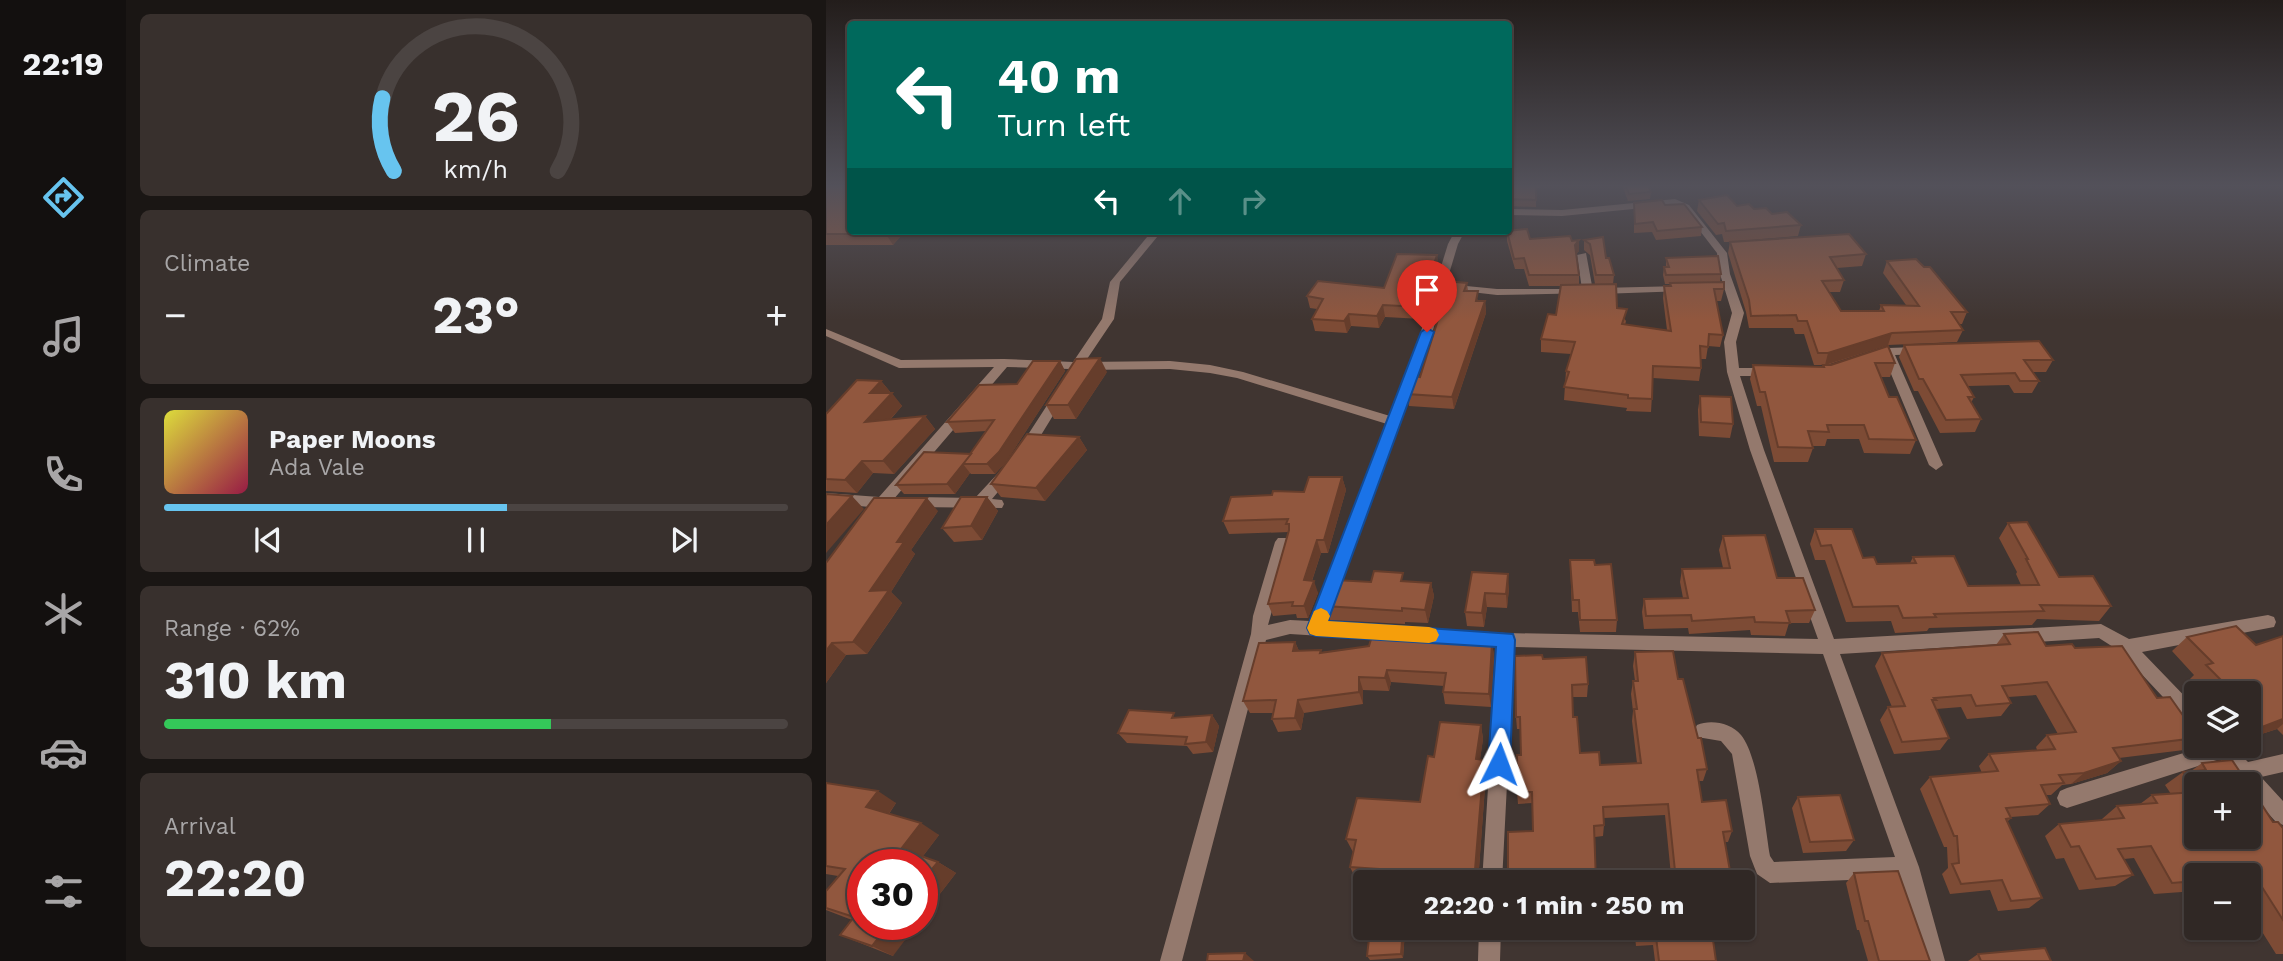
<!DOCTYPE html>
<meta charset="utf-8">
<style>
body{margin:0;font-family:"Work Sans",sans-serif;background:#38302d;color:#f1f3f6;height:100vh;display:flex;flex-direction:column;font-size:26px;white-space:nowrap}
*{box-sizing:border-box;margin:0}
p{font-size:23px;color:#a8a6a7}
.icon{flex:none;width:38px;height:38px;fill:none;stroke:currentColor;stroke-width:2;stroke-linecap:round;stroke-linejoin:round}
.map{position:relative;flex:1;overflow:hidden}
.sheet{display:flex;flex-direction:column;gap:14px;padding:14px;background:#1a1614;width:700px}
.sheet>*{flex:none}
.guide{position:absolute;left:21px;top:21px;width:665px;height:214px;border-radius:7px;box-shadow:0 2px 5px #0004,0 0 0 2px #4b4442;background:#00695c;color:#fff;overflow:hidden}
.fabs{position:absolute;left:1358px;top:681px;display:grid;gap:14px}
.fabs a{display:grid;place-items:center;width:77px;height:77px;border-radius:7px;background:#302825;box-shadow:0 2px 5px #0004,0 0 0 2px #4b4442;font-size:35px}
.speed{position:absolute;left:21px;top:849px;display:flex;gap:14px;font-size:35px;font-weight:700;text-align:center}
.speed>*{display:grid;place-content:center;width:91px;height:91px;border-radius:50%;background:#302825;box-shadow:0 2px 5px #0004,0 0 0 2px #4b4442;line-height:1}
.speed .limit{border:10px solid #d22;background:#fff;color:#111}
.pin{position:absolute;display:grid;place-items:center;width:60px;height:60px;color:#fff;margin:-72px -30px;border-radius:50% 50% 50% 0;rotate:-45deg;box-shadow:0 0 7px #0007}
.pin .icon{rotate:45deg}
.me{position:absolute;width:77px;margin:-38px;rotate:3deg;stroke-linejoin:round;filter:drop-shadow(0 0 5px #0008)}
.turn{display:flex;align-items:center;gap:24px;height:147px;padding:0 35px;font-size:32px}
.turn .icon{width:91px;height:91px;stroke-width:2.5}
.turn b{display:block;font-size:49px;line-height:60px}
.lanes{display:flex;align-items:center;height:66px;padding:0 35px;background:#0003;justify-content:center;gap:35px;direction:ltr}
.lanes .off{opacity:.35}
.big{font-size:52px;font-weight:700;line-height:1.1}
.sheet .widget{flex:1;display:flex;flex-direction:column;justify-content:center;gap:10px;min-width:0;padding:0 24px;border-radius:10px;background:#38302d}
.sheet .dial{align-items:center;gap:0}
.dial svg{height:182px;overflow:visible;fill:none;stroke:#4b4442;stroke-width:7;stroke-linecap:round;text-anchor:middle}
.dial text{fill:#f1f3f6;stroke:none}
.song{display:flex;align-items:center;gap:21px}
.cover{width:84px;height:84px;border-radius:10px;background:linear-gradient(135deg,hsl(60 70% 55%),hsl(340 70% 35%))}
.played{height:7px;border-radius:4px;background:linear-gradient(90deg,#67c4ef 55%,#4b4442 55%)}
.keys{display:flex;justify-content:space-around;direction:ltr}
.heat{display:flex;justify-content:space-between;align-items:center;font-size:38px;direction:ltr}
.charge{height:10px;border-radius:5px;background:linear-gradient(90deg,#34c759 62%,#4b4442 0)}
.trip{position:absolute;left:527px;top:870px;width:402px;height:70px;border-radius:7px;background:#302825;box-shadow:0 2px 5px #0004,0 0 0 2px #4b4442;font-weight:700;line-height:70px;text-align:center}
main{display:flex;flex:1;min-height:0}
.tabs{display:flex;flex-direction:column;width:126px;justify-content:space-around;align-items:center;background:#13100f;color:#a8a6a7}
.tabs .icon{width:49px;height:49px}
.tabs .on{color:#67c4ef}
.tabs b{font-size:32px;color:#f1f3f6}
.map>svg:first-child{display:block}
</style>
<main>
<nav class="tabs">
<b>22:19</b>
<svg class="icon on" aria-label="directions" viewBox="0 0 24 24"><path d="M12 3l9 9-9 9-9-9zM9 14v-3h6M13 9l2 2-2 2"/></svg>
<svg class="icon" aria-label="music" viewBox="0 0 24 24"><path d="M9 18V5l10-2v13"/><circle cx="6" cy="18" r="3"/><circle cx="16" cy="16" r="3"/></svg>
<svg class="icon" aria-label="phone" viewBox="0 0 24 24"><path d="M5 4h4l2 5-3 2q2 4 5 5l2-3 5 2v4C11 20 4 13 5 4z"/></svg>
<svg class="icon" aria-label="climate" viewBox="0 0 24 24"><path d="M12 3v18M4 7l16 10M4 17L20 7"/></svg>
<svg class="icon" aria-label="car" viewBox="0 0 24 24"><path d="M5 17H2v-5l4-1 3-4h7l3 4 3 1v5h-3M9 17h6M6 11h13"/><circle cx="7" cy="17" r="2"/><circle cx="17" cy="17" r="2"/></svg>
<svg class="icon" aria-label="filters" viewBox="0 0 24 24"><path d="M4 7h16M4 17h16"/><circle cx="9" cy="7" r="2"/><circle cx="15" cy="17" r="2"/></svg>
</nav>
<section class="sheet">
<div class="widget dial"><svg viewBox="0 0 100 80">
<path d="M14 69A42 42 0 1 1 86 69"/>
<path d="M14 69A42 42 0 0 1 9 37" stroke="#67c4ef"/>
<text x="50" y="56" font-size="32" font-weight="700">26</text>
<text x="50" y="72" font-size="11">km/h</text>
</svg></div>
<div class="widget"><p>Climate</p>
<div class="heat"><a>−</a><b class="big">23°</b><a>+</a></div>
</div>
<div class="widget">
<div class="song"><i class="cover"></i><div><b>Paper Moons</b><p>Ada Vale</p></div></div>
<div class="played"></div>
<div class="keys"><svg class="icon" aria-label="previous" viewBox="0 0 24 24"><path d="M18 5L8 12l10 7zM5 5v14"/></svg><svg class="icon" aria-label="pause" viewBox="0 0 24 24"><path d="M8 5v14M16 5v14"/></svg><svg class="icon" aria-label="next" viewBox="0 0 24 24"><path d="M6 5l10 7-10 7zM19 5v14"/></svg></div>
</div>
<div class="widget"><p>Range · 62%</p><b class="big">310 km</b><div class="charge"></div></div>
<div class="widget"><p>Arrival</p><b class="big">22:20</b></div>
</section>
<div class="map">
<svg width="1457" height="961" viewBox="0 0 1457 961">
<rect width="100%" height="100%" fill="#403531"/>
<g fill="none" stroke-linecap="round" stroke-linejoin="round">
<g fill="#94796d" fill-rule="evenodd">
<path d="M849 199 863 205 901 253 904 274 918 313 910 342 913 368H944L950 372 944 376H914L938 450 1008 639 1275 624 1303 639 1442 615 1448 617 1450 622 1448 627 1316 652 1370 708V728L1364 726 1295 652 1273 638 1014 654 1093 867 1119 961H1097L1075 878 944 883 931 874 924 856 906 754 895 741 871 737 868 731 871 725C885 719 905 723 915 735 933 757 939 827 944 856L948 862 1069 857 997 654 688 647 676 882H656L671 647 464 634 440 640 356 961H334L425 634 427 616 449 542 452 538H462L465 542 442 625 464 620 484 621 561 424 411 378 384 373 344 369 255 370 251 375H243V369L181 367 67 500 68 503 66 507C57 510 53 519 43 516L41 512 44 507 0 503V493L53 497 168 367 73 368 0 336V329L75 360 178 359 247 362 276 319 284 282 326 231H336L294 282 288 319 259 362 344 361 384 365 417 372 564 416 588 354 622 244 629 231H639L632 244 620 284 671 289H756L751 255 760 253 767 291 766 293 671 295 619 289 600 354 500 622 680 633 992 639 924 450 901 372 898 342 906 313 894 274 891 253 857 209 848 205 736 216 682 215V209L736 210Z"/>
<path d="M855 286 860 289 859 291 774 294 769 291 774 288Z"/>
<path d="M1091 347 1095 348V354L1069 355 1117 465 1110 470 1103 465 1058 357 1046 362 1040 358 1062 348Z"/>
<path d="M233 392 239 396 204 453H194L192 450 194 447 229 393Z"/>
<path d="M180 469 187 474 166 499 176 500 178 504 176 508 89 507 84 506 82 502 84 498 89 497 149 498 175 470Z"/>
<path d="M1381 746H1406L1422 762 1457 754V772L1435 777 1457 801V825L1450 822 1423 792V784H1416L1394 759 1241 808 1234 805 1231 798 1234 791 1241 788Z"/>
<path d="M653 928H675L674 961H652Z"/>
</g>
</g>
<g fill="#7d4b35">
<path d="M0 185 24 231H79L67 245H0Z"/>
<path d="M682 185H714V188H710V207L682 206Z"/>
<path d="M796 185H822L825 192 824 199 802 201Z"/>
<path d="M873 200 911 206 928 209 946 214 975 225 972 236 912 241 1040 254 1036 266 1011 268 1018 280 1014 292H1003L1015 311H1053L1055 305H1080L1057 273 1061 261 1141 312 1136 324H1133L1137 330 1131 342 1062 345 1001 365H1005L1062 346 1069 363 1064 377H1055L1063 397 1090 440 1084 454 1038 453 1033 439H1001L999 446H986L987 448 982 462H948L935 406H931L924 379 927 365 996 367 997 365H988L978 334H969L967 328H923L920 312 902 253 904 242H898L896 234 890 235 871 211Z"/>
<path d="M808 203 839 205 876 227 875 236 830 240 826 232 808 233Z"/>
<path d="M681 231 704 239 746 241 753 240V251L750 254 753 275V285L769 284 764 255 758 250V240L780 258 788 275 787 284 791 308 800 321 799 325 841 330 837 298 838 286H844V284H839L837 275 838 267H840V258L895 274 894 282 898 289 895 301H890L897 335 894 347 882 346 880 359H875V368L873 381 827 378 825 412 800 411 801 408 738 400 740 371 745 354 715 352V339L730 315 735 286H703L698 269H689L681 241Z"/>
<path d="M611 255 612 266 596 319 559 317 553 328 525 326 521 333 489 331 486 319 491 309 484 308 481 296 558 288Z"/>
<path d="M641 283 642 291 653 301H659L660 313 628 409 583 406 581 394 594 377 612 320 611 310Z"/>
<path d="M1078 345 1227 360 1220 372H1207L1213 381 1206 393H1188L1183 385 1142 386 1148 397 1145 403 1155 419 1149 432 1114 433 1092 391H1088L1073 357Z"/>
<path d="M234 361 239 371 180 462 169 474H145L144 473 129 494H78L70 485 144 454 160 431 129 433 121 422Z"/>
<path d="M281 372 250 419H228L220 405Z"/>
<path d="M55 381 76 406 64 420 99 416 109 429 68 474 47 473 31 493 0 491V414Z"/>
<path d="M874 396 907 424 904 438 873 436 872 410Z"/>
<path d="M253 437 261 450 219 501 175 497 165 484Z"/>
<path d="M516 477 520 490 502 553H495L486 581 492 593 482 618H471L470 614 447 616 442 604 463 532 403 534 397 521 446 495 478 492Z"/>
<path d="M161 497 172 511 156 540 128 542 116 528Z"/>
<path d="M112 511 85 550 89 554 65 592 76 603 66 618 41 654 20 655 0 683V563Z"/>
<path d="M1182 523 1233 577 1285 606 1273 621 1211 619 1206 625 1103 628 1101 631 1069 633 1065 621 1020 622 999 560H989L984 544 989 529 1037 558 1051 564 1084 563 1087 557 1142 586 1195 585 1190 574 1191 572 1173 538Z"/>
<path d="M897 536 951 578 989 610 983 623H963L959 636 925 635 924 630 863 634 862 628 818 629 816 612 818 599 857 598 854 582 856 569 897 568 893 550Z"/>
<path d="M744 560 769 565 791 620 790 632H754L752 612H746Z"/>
<path d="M646 572 683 588 681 608 661 607 658 627 641 626 639 612Z"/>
<path d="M579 581 605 583 608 596 602 623 579 622V624L504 620 499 606 545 582Z"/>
<path d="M571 630 573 639 666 643 668 656 665 707 619 704 617 692 618 686 565 682 563 691 537 690V704L478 713 475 730 452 732 446 719 447 713H424L417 701 469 642 473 651 496 652 543 646Z"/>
<path d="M1178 634 1220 646 1249 648 1331 698 1370 734V740L1358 750 1293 758 1295 761 1281 773 1245 784 1236 785 1225 795H1220L1224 804 1212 815 1185 817V818L1181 822 1216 898 1203 908 1172 911 1164 890 1124 894 1116 874 1122 868 1121 847H1118L1094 789 1104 777 1156 773 1153 766 1163 754 1211 750 1210 747 1221 735 1232 734 1210 695 1182 697 1185 703 1175 716 1141 719 1135 707 1110 709 1123 738 1114 750 1068 754 1054 720 1062 707H1066L1049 666 1056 653 1170 645Z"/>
<path d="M1457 636V735L1451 729 1423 738V693H1377L1364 679 1368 675 1346 651 1361 637 1430 645Z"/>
<path d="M809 652 852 679 881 769 877 781H873L876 802 906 831 902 842H899L906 882H805L806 877 845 875 839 815 778 818V825L777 836 769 837 770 882H683L682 873 707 831 706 803 692 804 691 792 695 755 694 729H691L690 717 717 659 762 684 761 697H746L747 717 754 753 774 765 811 763 806 721 807 711 805 694 807 681H809L807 666Z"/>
<path d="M386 715 393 726 387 752 367 754 361 746 301 743 292 733 351 718Z"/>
<path d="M655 725 657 739 654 759 658 760 660 773 652 882H582L530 879 524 867 528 852H527L520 839 594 802 608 757Z"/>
<path d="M1376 763 1447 822 1457 828V954H1450L1423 911V875H1370V891L1328 894 1308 858 1298 859 1307 875 1289 886 1253 890 1238 858 1230 859 1219 836 1233 824 1276 820V819L1291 806 1314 804 1326 795 1345 794 1339 785 1357 772 1365 771Z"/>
<path d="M0 783 70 803 63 814 113 835 97 856 112 862 130 873 96 917V864L67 956 14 935 26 920 0 910V891L12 876 0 874Z"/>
<path d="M972 797 1028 840 1020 851 977 853 966 808Z"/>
<path d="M1028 873 1104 961H1042L1033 930H1031L1020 883Z"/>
<path d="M577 928 579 932 577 958 544 960 541 956Z"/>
<path d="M808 928H913L914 931 909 940 887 942 890 961H829L827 945 810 946Z"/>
<path d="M1152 954 1225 961H1142Z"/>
</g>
<g fill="#663d2b">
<path d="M63 231H79L67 245 60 234Z"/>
<path d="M753 240V251L748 255 749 245Z"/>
<path d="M611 255 612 266 596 319 594 307Z"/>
<path d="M659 301 660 313 628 409 626 397Z"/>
<path d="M557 305 559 317 553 328 551 316Z"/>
<path d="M523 314 525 326 521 333 518 321Z"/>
<path d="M1066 333 1062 345 999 365 1002 353Z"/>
<path d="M274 358 281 372 250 419 242 405Z"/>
<path d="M234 361 239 371 180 462 169 474 161 464Z"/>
<path d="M55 381 65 393H44Z"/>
<path d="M66 393 76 406 50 435 39 422Z"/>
<path d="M99 416 109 429 68 474 57 461Z"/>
<path d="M253 437 261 450 219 501 210 488Z"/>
<path d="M145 454 137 464 144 473 129 494 121 484Z"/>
<path d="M36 461 47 473 31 493 19 480Z"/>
<path d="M516 477 520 490 502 553 498 540Z"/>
<path d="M26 496 38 509 0 553V525Z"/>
<path d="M161 497 172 511 156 540 145 526Z"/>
<path d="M101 498 112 511 85 550 89 554 65 592 76 603 41 654 27 642 44 591 71 542Z"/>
<path d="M491 540 495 553 482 592 478 580Z"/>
<path d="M682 574 683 588 681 608 680 594Z"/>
<path d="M488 581 492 593 482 618 478 606Z"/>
<path d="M605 583 608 596 602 623 599 610Z"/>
<path d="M659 593 661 607 658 627 656 613Z"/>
<path d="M469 642 475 655 467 651Z"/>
<path d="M6 643 20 655 0 683V651Z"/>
<path d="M666 643 668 656 665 707 663 694Z"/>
<path d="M561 670 565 682 563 691 559 678Z"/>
<path d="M533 677 537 690V704L533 692Z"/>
<path d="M472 700 478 713 475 730 469 718Z"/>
<path d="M386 715 393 726 387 752 380 742Z"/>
<path d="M1457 719V724L1451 729 1423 738V736L1436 727Z"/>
<path d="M655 725 657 739 652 773 650 759Z"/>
<path d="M658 760 660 773 652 882H648Z"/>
<path d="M1295 761 1281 773 1245 784 1258 773Z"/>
<path d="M52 791 70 803 59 819 40 807Z"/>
<path d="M95 823 113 835 94 860 75 849Z"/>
<path d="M112 862 130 873 96 917V881Z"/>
<path d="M63 924H91L67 956 46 946Z"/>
<path d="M577 928 579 932 577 958 575 954Z"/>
<path d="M419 953 428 961H417Z"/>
</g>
<g fill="#91573e" stroke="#663d2b" stroke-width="2">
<path d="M0 185H24V231H63L60 234H0Z"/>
<path d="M682 185H710V200L682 199Z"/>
<path d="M799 185H822L825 192 803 194Z"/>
<path d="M901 195 911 206 923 204 928 209 940 208 946 214 961 212 975 225 900 231 898 223 892 224 873 200Z"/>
<path d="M836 200 839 205 858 204 876 227 831 231 827 222 809 224 808 203Z"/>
<path d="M701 229 704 239 744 236 746 241 753 240 749 245 753 275H703L698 258 688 259 681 231Z"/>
<path d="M1023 234 1040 254 1004 257 1018 280 996 281 1015 311H1058L1055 305 1093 306 1061 261 1090 259 1098 267H1104L1141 312H1125L1137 330 1066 333 1002 353H992L981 321H972L970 315 925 316 923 300 904 242Z"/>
<path d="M777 237 780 258H783L788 275H770L764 244 758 240Z"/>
<path d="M571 254 611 255 594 307 557 305 551 316 523 314 518 321 486 319 497 299 481 296 492 281 558 288Z"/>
<path d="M892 256 895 274 840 275 838 267H843L840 258Z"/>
<path d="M619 281 641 283 638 291H652L650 301H659L626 397 581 394 588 376 594 377 615 310H611Z"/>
<path d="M898 282V289H888L897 335 883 334 882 347 874 346 875 368 827 366 826 399 802 398V395L738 387 743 372 740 371 749 342 715 339 722 314 730 315 735 285 790 284 791 308 801 309 796 324 845 331 838 286H845L844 283Z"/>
<path d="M1213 341 1227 360H1198L1213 381H1194L1189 373 1135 375 1148 397H1142L1155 419 1120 420 1097 379H1093L1078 345Z"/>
<path d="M1062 346 1069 363H1049L1063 397H1071L1090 440 1043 439 1038 425H1001L1003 432 982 431 987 448 952 447 939 392H934L927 365 998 367 997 365H1005Z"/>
<path d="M274 358 242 405H220L250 359Z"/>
<path d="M207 361H234L173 452 161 464H137L168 420 121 422 153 385 191 384Z"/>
<path d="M31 380 55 381 44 393H66L39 422 99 416 57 461H36L19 480 0 479V414Z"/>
<path d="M874 396 905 397 907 424 875 422Z"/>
<path d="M201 434 253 437 210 488 165 484Z"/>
<path d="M98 452 145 454 121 484 70 485Z"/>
<path d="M483 477H516L498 540H491L478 580 488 581 478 606H466L467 602 442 604 463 530V524H460L462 519 397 521 405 497 446 495 447 491 478 492Z"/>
<path d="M0 494 26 496 0 525Z"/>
<path d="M135 497H161L145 526 116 528Z"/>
<path d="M48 498H101L71 542H78L44 591 63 590 27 642 6 643 0 651V563Z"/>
<path d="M1201 522 1233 577 1267 576 1285 606 1214 605 1218 611 1108 614 1110 617 1077 618 1072 606 1027 607 1005 545 995 546 989 529H1026L1037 558 1048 557 1051 564 1090 563 1087 557 1128 556 1142 586 1213 585 1200 559H1202L1182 523Z"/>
<path d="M939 535 951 578H977L989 610 960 611 964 623 929 622 928 617 866 621 865 615 820 616 818 599 862 598 856 569 904 568 897 536Z"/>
<path d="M744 560H768L769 565 785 564 791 620H754L753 600H747Z"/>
<path d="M548 571 577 573 575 581 605 583 599 610 576 608V611L499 606 509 580 545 582Z"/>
<path d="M646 572 682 574 680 594 659 593 656 613 639 612Z"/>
<path d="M1410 626 1430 645 1457 636V719L1436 727 1423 713V693H1403L1401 691 1404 689 1380 665 1387 663 1361 637Z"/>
<path d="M548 629 571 630 569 639 666 643 663 694 617 692 620 673 561 670 559 678 533 677V692L472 700 469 718 446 719 450 700 417 701 433 643 469 642 467 651 495 650 494 653 543 646Z"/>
<path d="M1212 632 1220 646 1246 644 1249 648 1296 646 1331 698 1344 697 1370 734V738L1287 748 1295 761 1258 773 1233 775 1238 783 1215 785 1224 804 1180 808 1185 818 1180 819 1216 898 1185 901 1176 880 1135 884 1126 864 1133 863 1131 836H1128L1104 777 1172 771 1163 754 1229 749 1221 735 1250 732 1221 682 1176 686 1185 703 1150 706 1145 695 1108 698 1110 700H1106L1123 738 1076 742 1062 707 1079 706 1056 653 1184 644 1178 634Z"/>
<path d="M847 651 852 679H857L872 738H875L881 769 871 770 876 802 900 800 906 831 897 832 906 882H807L806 877 846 875V871H849L842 804 777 807 778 825 768 826 770 882H703V872L682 873V832L707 831 706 792H691V755H695L694 717H690L689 656 716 655 717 659 760 657 762 684 746 685 747 717H751L754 753 773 752 774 765 815 763 808 709H811L807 681H812L809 652Z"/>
<path d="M303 710 348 713 346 718 386 715 380 742 359 744 361 737 292 733Z"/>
<path d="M614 722 655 725 650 759 658 760 648 882H594L596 872 524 867 530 840 520 839 531 798 594 802 602 756 608 757Z"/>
<path d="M1406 760 1422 784H1370V836H1423V785L1447 822H1452L1457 828V920L1429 876 1423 877V875H1370V881L1346 883 1325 846 1292 849 1307 875 1270 879 1253 846 1245 847 1233 824 1298 818 1291 806 1331 803 1326 795 1369 792 1357 772 1380 770 1376 763Z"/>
<path d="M0 783 52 791 40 807 95 823 75 849 112 862 96 881V864H37V924H63L46 946 14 935 28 917 0 908V891L19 869 0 866Z"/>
<path d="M1014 795 1028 840 984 842 972 797Z"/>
<path d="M1072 871 1104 961H1053L1042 921H1039L1028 873Z"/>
<path d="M577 928 575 954 541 956 544 930Z"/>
<path d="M811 928H913L914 931 886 933 890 961H833L830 937 813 938Z"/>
<path d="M1219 948 1225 961H1155L1152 954Z"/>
<path d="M419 953 417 961H381L382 954Z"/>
</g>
<linearGradient id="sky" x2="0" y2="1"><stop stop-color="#231d1b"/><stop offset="0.58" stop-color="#53515a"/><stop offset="1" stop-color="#53515a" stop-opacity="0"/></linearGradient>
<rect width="1457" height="320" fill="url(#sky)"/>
<path fill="#1a73e8" stroke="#114b97" stroke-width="2" d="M601 328 608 332 502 621 687 634 689 640 684 764 680 771 673 774 665 771 662 764 670 647 490 636 484 634 481 628 595 332Z"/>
<path fill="#f59e0b" d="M495 608 501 611 504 616 502 621 603 627 610 629 613 635 610 641 603 643 490 636 484 634 481 628 488 611Z"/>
</svg>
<div class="fabs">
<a><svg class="icon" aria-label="layers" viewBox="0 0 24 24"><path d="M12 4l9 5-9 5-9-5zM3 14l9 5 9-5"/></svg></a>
<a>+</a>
<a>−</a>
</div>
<div class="speed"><div class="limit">30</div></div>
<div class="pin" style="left:601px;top:332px;background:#d93025"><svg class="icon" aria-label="arrive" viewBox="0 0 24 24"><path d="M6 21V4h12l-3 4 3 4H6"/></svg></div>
<svg class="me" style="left:673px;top:764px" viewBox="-20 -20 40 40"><path d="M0-17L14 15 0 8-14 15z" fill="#1a73e8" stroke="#fff" stroke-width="4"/></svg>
<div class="trip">22:20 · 1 min · 250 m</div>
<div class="guide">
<div class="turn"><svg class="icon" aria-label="left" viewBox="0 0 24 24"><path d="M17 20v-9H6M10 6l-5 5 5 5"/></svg><div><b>40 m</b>Turn left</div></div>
<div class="lanes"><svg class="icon" aria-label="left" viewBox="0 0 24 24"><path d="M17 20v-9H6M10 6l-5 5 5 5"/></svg><svg class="icon off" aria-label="ahead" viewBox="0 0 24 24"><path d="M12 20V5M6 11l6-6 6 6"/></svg><svg class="icon off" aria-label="right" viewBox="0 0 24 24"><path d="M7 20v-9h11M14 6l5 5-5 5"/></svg></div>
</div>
</div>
</main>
